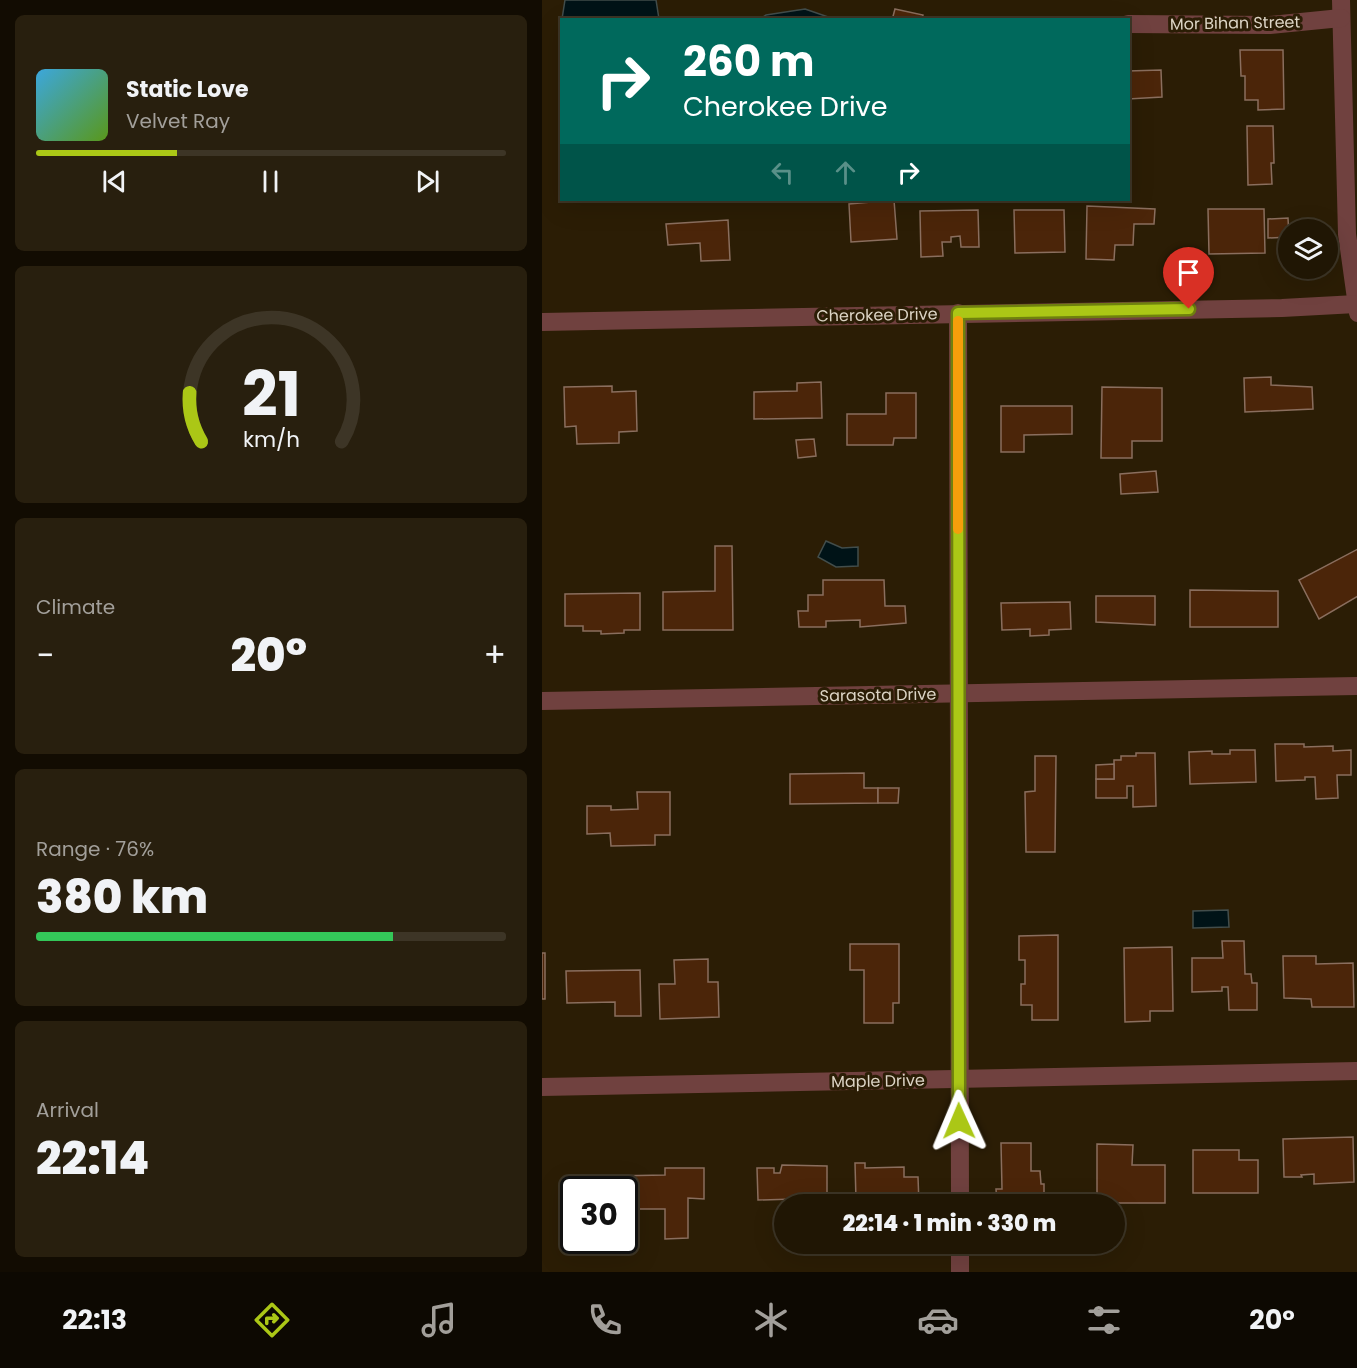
<!DOCTYPE html>
<meta charset="utf-8">
<style>
body{margin:0;font-family:Poppins,sans-serif;background:#281f0e;color:#f1f3f6;height:100vh;display:flex;flex-direction:column;font-size:22px;white-space:nowrap}
*{box-sizing:border-box;margin:0}
p{font-size:20px;color:#a29f9a}
.icon{flex:none;width:33px;height:33px;fill:none;stroke:currentColor;stroke-width:2;stroke-linecap:round;stroke-linejoin:round}
.map{position:relative;flex:1;overflow:hidden}
.side{display:flex;flex-direction:column;gap:15px;padding:15px;background:#120c02;width:542px}
.side>*{flex:none}
.banner{position:absolute;left:18px;top:18px;width:570px;height:183px;border-radius:0px;box-shadow:0 6px 24px #0002,0 0 0 2px #3d3526;background:#00695c;color:#fff;overflow:hidden}
.buttons{position:absolute;left:736px;top:219px;display:grid;gap:12px}
.buttons a{display:grid;place-items:center;width:60px;height:60px;border-radius:50%;background:#201604;box-shadow:0 6px 24px #0002,0 0 0 2px #3d3526;font-size:30px}
.speed{position:absolute;left:18px;top:1176px;display:flex;gap:12px;font-size:30px;font-weight:700;text-align:center}
.speed>*{display:grid;place-content:center;width:78px;height:78px;border-radius:50%;background:#201604;box-shadow:0 6px 24px #0002,0 0 0 2px #3d3526;line-height:1}
.speed .limit{border:3px solid #111;border-radius:9px;background:#fff;color:#111}
.pin{position:absolute;display:grid;place-items:center;width:51px;height:51px;color:#fff;margin:-62px -26px;border-radius:50% 50% 50% 0;rotate:-45deg;box-shadow:0 0 6px #0007}
.pin .icon{rotate:45deg}
.me{position:absolute;width:66px;margin:-33px;rotate:359deg;stroke-linejoin:round;filter:drop-shadow(0 0 4px #0008)}
.turn{display:flex;align-items:center;gap:21px;height:126px;padding:0 24px;font-size:27px}
.turn .icon{width:78px;height:78px;stroke-width:2.5}
.turn b{display:block;font-size:42px;line-height:51px}
.lanes{display:flex;align-items:center;height:57px;padding:0 24px;background:#0003;justify-content:center;gap:30px;direction:ltr}
.lanes .off{opacity:.35}
.big{font-size:45px;font-weight:800;line-height:1.1}
.side .widget{flex:1;display:flex;flex-direction:column;justify-content:center;gap:9px;min-width:0;padding:0 21px;border-radius:9px;background:#281f0e}
.side .dial{align-items:center;gap:0}
.dial svg{height:156px;overflow:visible;fill:none;stroke:#3d3526;stroke-width:7;stroke-linecap:round;text-anchor:middle}
.dial text{fill:#f1f3f6;stroke:none}
.song{display:flex;align-items:center;gap:18px}
.cover{width:72px;height:72px;border-radius:9px;background:linear-gradient(135deg,hsl(200 70% 55%),hsl(90 70% 35%))}
.played{height:6px;border-radius:3px;background:linear-gradient(90deg,#abc716 30%,#3d3526 30%)}
.keys{display:flex;justify-content:space-around;direction:ltr}
.heat{display:flex;justify-content:space-between;align-items:center;font-size:33px;direction:ltr}
.charge{height:9px;border-radius:4px;background:linear-gradient(90deg,#34c759 76%,#3d3526 0)}
.trip{position:absolute;left:232px;top:1194px;width:351px;height:60px;border-radius:30px;background:#201604;box-shadow:0 6px 24px #0002,0 0 0 2px #3d3526;font-weight:800;line-height:60px;text-align:center}
.tab-bar{display:flex;height:96px;justify-content:space-around;align-items:center;background:#0d0902;color:#a29f9a}
.tab-bar .icon{width:42px;height:42px}
.tab-bar .selected{color:#abc716}
.tab-bar b{font-size:27px;color:#f1f3f6}
main{display:flex;flex:1;min-height:0}
.map>svg:first-child{display:block}
</style>
<main>
<section class="side">
<div class="widget">
<div class="song"><i class="cover"></i><div><b>Static Love</b><p>Velvet Ray</p></div></div>
<div class="played"></div>
<div class="keys"><svg class="icon" aria-label="previous" viewBox="0 0 24 24"><path d="M18 5L8 12l10 7zM5 5v14"/></svg><svg class="icon" aria-label="pause" viewBox="0 0 24 24"><path d="M8 5v14M16 5v14"/></svg><svg class="icon" aria-label="next" viewBox="0 0 24 24"><path d="M6 5l10 7-10 7zM19 5v14"/></svg></div>
</div>
<div class="widget dial"><svg viewBox="0 0 100 80">
<path d="M14 69A42 42 0 1 1 86 69"/>
<path d="M14 69A42 42 0 0 1 8 44" stroke="#abc716"/>
<text x="50" y="56" font-size="32" font-weight="700">21</text>
<text x="50" y="72" font-size="11">km/h</text>
</svg></div>
<div class="widget"><p>Climate</p>
<div class="heat"><a>−</a><b class="big">20°</b><a>+</a></div>
</div>
<div class="widget"><p>Range · 76%</p><b class="big">380 km</b><div class="charge"></div></div>
<div class="widget"><p>Arrival</p><b class="big">22:14</b></div>
</section>
<div class="map">
<svg width="816" height="1272" viewBox="0 0 816 1272">
<rect width="100%" height="100%" fill="#2b1d05"/>
<g fill="#001317" stroke="#424d4b" stroke-width="1.5">
<path d="M23 0H114L117 19H20Z"/>
<path d="M263 9 292 19H218L224 15Z"/>
<path d="M284 541 300 548 316 547V566L294 567 276 557Z"/>
<path d="M686 910 687 927 651 928V911Z"/>
</g>
<g fill="#4b2509" stroke="#8a6e5e" stroke-width="1.5">
<path d="M353 9 381 15 380 20H350Z"/>
<path d="M698 50H741L742 109 716 110V100H703V76H699Z"/>
<path d="M619 70 620 97 586 99V71Z"/>
<path d="M705 126H731L732 163H729L730 184 706 185Z"/>
<path d="M352 200 355 239 309 242 307 204Z"/>
<path d="M545 206 613 209 612 224H592L591 245H573L572 260 544 259Z"/>
<path d="M666 209H722L723 253 667 254Z"/>
<path d="M436 210 437 247H419L418 236 409 237V242H400L401 256 379 257 378 211Z"/>
<path d="M472 210H522L523 252 473 253Z"/>
<path d="M746 218 747 237 726 238V219Z"/>
<path d="M186 220 188 260 159 261 158 243 126 245 124 224Z"/>
<path d="M729 377V385L770 387 771 409 703 412 702 378Z"/>
<path d="M279 382 280 418 212 419V392L255 391V383Z"/>
<path d="M70 386V392L94 391 95 431 77 432V443L35 444 34 426 23 427 22 387Z"/>
<path d="M560 387 620 388V441H590V458H559Z"/>
<path d="M344 393H374V438H352L351 445H305V414H344Z"/>
<path d="M459 406H530V434L482 435V452H459Z"/>
<path d="M272 439 274 456 256 458 254 440Z"/>
<path d="M614 471 616 492 579 494 578 474Z"/>
<path d="M173 546H190L191 630H121V592L173 591Z"/>
<path d="M816 549V596L777 619 757 580Z"/>
<path d="M281 580H342L343 606H363L364 623 318 627V620L284 621V627H257L256 611H266V595H281Z"/>
<path d="M648 590 736 591V627H648Z"/>
<path d="M98 593V630H82V633L59 634V631H41V626H23V594Z"/>
<path d="M554 596H613V625L554 622Z"/>
<path d="M528 602 529 629 507 630V635L488 636V629L460 630 459 603Z"/>
<path d="M733 744H762V747L791 746V751L809 750V775H795L796 798 774 799 773 777H763V780L734 781Z"/>
<path d="M688 750H713L714 782 648 784 647 752 670 751V754H688Z"/>
<path d="M594 753H613L614 806 591 807V786H585V798H554V779H572V760H579V756H594Z"/>
<path d="M493 756H514L513 852H484L483 792 493 791Z"/>
<path d="M572 764V779H554V765Z"/>
<path d="M322 773V788H336V803L248 804V774Z"/>
<path d="M336 788H357L356 803H336Z"/>
<path d="M95 792H128V835H113V845L69 846 68 833 45 834V806H69V810L96 809Z"/>
<path d="M516 935V1020H490V1005H479V984H483V960H477V936Z"/>
<path d="M680 941H702L703 974H709L710 983H715V1010H687L686 987H680V991L650 992V958H681Z"/>
<path d="M308 944H357V1003H351V1023H322V970H308Z"/>
<path d="M630 947 631 1011H608V1021L583 1022 582 948Z"/>
<rect x="0" y="953" width="3" height="46"/>
<path d="M741 956H774V964L811 963 812 1007H770L769 999 742 998Z"/>
<path d="M166 959V982H176L177 1017 118 1019 117 984H133L132 960Z"/>
<path d="M98 970 99 1016H73V1002L25 1003 24 971Z"/>
<path d="M811 1137 812 1182 772 1184V1174L759 1175 760 1177H742L741 1139Z"/>
<path d="M459 1143H489V1171H498L499 1184H502V1204H455L454 1189H460Z"/>
<path d="M555 1144 591 1145 590 1165H623V1203H555Z"/>
<path d="M651 1150H697V1160H716V1193H651Z"/>
<path d="M313 1163H323V1168L362 1167V1177H376L377 1204H339V1199L314 1200Z"/>
<path d="M240 1165 285 1166V1198L216 1200 215 1168H232V1173H238Z"/>
<path d="M123 1168H162V1199L146 1198V1238L123 1239V1209H84L85 1234H82V1190H70V1176L123 1175Z"/>
</g>
<g fill="none" stroke-linecap="round" stroke-linejoin="round">
<g stroke="#70413f" stroke-width="18">
<path d="M799 0 805 234 816 313"/>
<path d="M586 24 728 25 799 18"/>
<path d="M416 313 418 1204"/>
<path d="M0 322 740 308 814 304"/>
<path d="M0 701 816 686"/>
<path d="M0 1087 816 1071"/>
<path d="M418 1244V1272"/>
</g>
</g>
<g fill="none" stroke-linecap="round" stroke-linejoin="round">
<defs>
<path id="route" d="M417 1121 416 313 647 309"/>
</defs>
<use href="#route" stroke="#6f810e" stroke-width="15"/>
<use href="#route" stroke="#abc716" stroke-width="10"/>
<path stroke="#f59e0b" stroke-width="10" d="M416 529V321"/>
</g>
<g text-anchor="middle" dominant-baseline="central" stroke-width="6" stroke-linejoin="round" paint-order="stroke">
<g font-size="16" fill="#dcd4c5" stroke="#2b1d05">
<text transform="translate(693 23) rotate(-1)">Mor Bihan Street</text>
<text transform="translate(335 315) rotate(-1)">Cherokee Drive</text>
<text transform="translate(336 695) rotate(-1)">Sarasota Drive</text>
<text transform="translate(336 1081) rotate(-1)">Maple Drive</text>
</g>
</g>
</svg>
<div class="buttons">
<a><svg class="icon" aria-label="layers" viewBox="0 0 24 24"><path d="M12 4l9 5-9 5-9-5zM3 14l9 5 9-5"/></svg></a>
</div>
<div class="speed"><div class="limit">30</div></div>
<div class="pin" style="left:647px;top:309px;background:#d93025"><svg class="icon" aria-label="arrive" viewBox="0 0 24 24"><path d="M6 21V4h12l-3 4 3 4H6"/></svg></div>
<svg class="me" style="left:417px;top:1121px" viewBox="-20 -20 40 40"><path d="M0-17L14 15 0 8-14 15z" fill="#abc716" stroke="#fff" stroke-width="4"/></svg>
<div class="trip">22:14 · 1 min · 330 m</div>
<div class="banner">
<div class="turn"><svg class="icon" aria-label="right" viewBox="0 0 24 24"><path d="M7 20v-9h11M14 6l5 5-5 5"/></svg><div><b>260 m</b>Cherokee Drive</div></div>
<div class="lanes"><svg class="icon off" aria-label="left" viewBox="0 0 24 24"><path d="M17 20v-9H6M10 6l-5 5 5 5"/></svg><svg class="icon off" aria-label="ahead" viewBox="0 0 24 24"><path d="M12 20V5M6 11l6-6 6 6"/></svg><svg class="icon" aria-label="right" viewBox="0 0 24 24"><path d="M7 20v-9h11M14 6l5 5-5 5"/></svg></div>
</div>
</div>
</main>
<nav class="tab-bar">
<b>22:13</b>
<svg class="icon selected" aria-label="directions" viewBox="0 0 24 24"><path d="M12 3l9 9-9 9-9-9zM9 14v-3h6M13 9l2 2-2 2"/></svg>
<svg class="icon" aria-label="music" viewBox="0 0 24 24"><path d="M9 18V5l10-2v13"/><circle cx="6" cy="18" r="3"/><circle cx="16" cy="16" r="3"/></svg>
<svg class="icon" aria-label="phone" viewBox="0 0 24 24"><path d="M5 4h4l2 5-3 2q2 4 5 5l2-3 5 2v4C11 20 4 13 5 4z"/></svg>
<svg class="icon" aria-label="climate" viewBox="0 0 24 24"><path d="M12 3v18M4 7l16 10M4 17L20 7"/></svg>
<svg class="icon" aria-label="car" viewBox="0 0 24 24"><path d="M5 17H2v-5l4-1 3-4h7l3 4 3 1v5h-3M9 17h6M6 11h13"/><circle cx="7" cy="17" r="2"/><circle cx="17" cy="17" r="2"/></svg>
<svg class="icon" aria-label="filters" viewBox="0 0 24 24"><path d="M4 7h16M4 17h16"/><circle cx="9" cy="7" r="2"/><circle cx="15" cy="17" r="2"/></svg>
<b>20°</b>
</nav>
